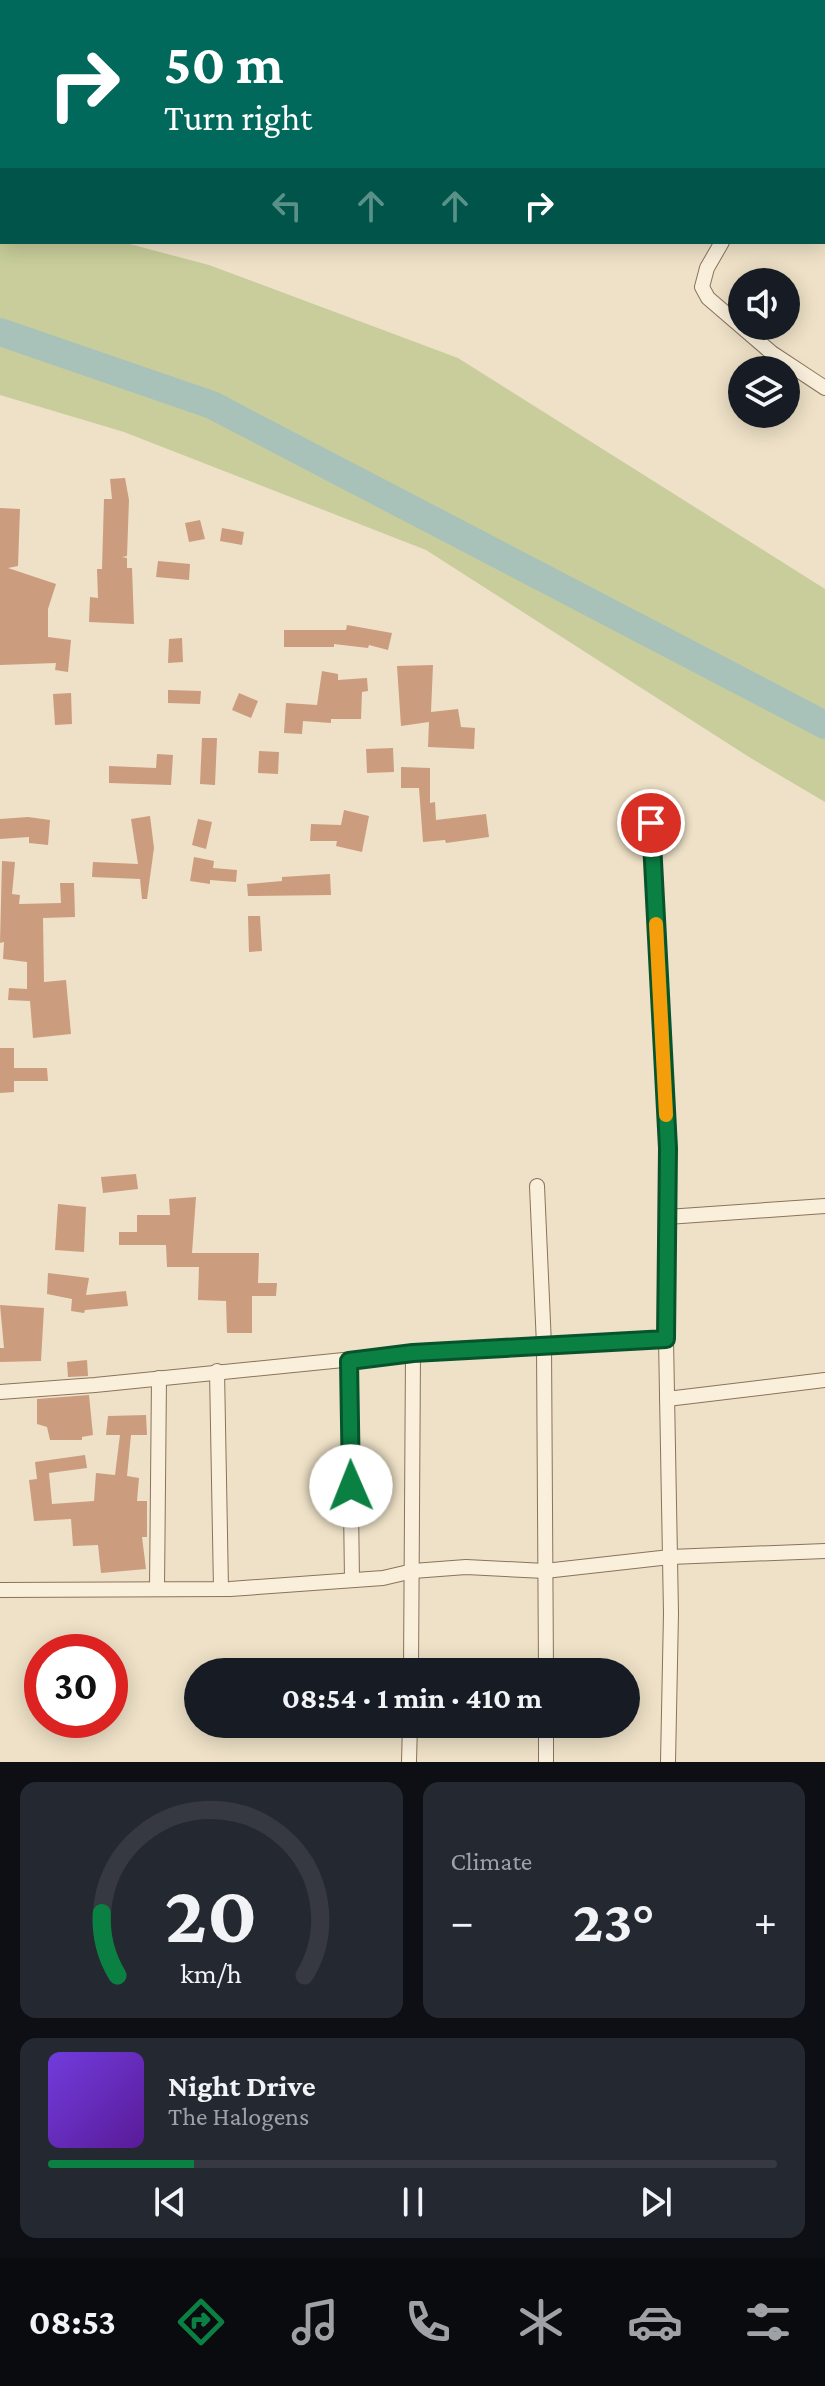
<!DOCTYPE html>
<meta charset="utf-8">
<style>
body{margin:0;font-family:"Crimson Pro",serif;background:#242831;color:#f1f3f6;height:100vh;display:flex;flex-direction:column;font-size:30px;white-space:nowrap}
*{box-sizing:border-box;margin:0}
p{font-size:26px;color:#9ea1a6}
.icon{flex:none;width:44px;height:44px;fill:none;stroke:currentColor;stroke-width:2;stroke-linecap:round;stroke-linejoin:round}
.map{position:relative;height:1762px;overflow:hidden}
.panel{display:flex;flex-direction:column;gap:20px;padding:20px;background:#0d0f14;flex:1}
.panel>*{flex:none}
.top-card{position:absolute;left:0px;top:0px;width:826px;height:244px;box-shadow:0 4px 20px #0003;background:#00695c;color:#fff;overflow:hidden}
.buttons{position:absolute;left:728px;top:268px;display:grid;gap:16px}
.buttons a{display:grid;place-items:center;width:72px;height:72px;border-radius:50%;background:#171b24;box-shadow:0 4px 20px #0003;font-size:40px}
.speed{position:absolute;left:24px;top:1634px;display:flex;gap:16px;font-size:40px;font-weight:700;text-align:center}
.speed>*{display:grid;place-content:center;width:104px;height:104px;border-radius:50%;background:#171b24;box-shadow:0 4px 20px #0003;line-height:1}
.speed .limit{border:12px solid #d22;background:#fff;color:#111}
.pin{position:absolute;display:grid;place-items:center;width:68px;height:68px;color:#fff;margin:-34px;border:4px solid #fff;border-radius:50%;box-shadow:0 2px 8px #0007}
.me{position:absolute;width:88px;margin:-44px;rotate:359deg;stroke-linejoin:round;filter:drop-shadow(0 0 6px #0008)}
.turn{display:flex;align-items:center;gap:28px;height:168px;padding:0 32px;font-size:36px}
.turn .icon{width:104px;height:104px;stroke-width:2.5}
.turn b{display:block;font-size:56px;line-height:68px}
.lanes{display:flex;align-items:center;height:76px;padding:0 32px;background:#0003;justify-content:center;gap:40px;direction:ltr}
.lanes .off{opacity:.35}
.big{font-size:60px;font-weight:700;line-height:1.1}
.panel .tile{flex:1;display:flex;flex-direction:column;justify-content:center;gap:12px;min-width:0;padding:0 28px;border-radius:16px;background:#242831}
.panel .dial{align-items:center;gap:0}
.dial svg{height:208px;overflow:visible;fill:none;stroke:#363941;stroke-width:7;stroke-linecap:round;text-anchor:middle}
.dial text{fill:#f1f3f6;stroke:none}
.song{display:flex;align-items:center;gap:24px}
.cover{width:96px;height:96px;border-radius:12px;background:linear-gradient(135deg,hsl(260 70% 55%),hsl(270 70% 35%))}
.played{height:8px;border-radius:4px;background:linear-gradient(90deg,#0b8043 20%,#363941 20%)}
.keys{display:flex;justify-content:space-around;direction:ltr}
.heat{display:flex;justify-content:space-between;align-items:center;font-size:44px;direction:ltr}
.panel .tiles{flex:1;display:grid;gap:20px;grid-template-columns:1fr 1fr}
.tile:last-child{grid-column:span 2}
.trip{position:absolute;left:184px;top:1658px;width:456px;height:80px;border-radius:40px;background:#171b24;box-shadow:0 4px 20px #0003;font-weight:700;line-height:80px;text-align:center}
.tab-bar{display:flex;height:128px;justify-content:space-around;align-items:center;background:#090b0e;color:#9ea1a6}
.tab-bar .icon{width:56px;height:56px}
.tab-bar .selected{color:#0b8043}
.tab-bar b{font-size:36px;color:#f1f3f6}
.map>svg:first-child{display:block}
</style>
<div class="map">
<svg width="825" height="1762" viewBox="0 0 825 1762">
<rect width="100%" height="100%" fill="#eee1c7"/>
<path fill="#c8cd9b" d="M0 210 2 242H122L209 265 458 358 825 589V802L749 757 426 550 124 432 0 395Z"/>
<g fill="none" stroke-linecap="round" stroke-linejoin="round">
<path stroke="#a8c2ba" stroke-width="28" d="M0 332 212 405 825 725"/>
</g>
<g fill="#cc9c7e">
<path d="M125 478 129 500 127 556 122 557 127 558V568H132L134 624 89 622 90 597 98 598 97 569H102L104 499H112L110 479Z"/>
<path d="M0 508 20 509 18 566 8 568 56 584 48 609V637L71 640 68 672 55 670 56 663 0 665Z"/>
<path d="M200 520 205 539 189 542 185 523Z"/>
<path d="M222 528 244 532 242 545 220 541Z"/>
<path d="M158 561 190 564 189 580 156 577Z"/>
<path d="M347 625 392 633 388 650 369 645 368 648 334 644V647H284V630H346Z"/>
<path d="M182 638 183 662 168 663 169 639Z"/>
<path d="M433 665 431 712 458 709 461 727 475 728 474 749 428 747 429 722 401 726 397 666Z"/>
<path d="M322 671 338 674V680L367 678 368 691 362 692 361 719H331V723L303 721 302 734 284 733 286 703 317 705Z"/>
<path d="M168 690 201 691 200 704 168 703Z"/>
<path d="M71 693 72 724 55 725 53 694Z"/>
<path d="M239 693 258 701 251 718 232 710Z"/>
<path d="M202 738H217L215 785 200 784Z"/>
<path d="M393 748 394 772 367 773 366 749Z"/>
<path d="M259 751 279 752 278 774 258 773Z"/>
<path d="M157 754 173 755 171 785 109 783V766L156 768Z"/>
<path d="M401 767 430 768V803L435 802 436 820 486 814 489 837 446 843 445 840 423 842 419 788H401Z"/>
<path d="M344 810 369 816 362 852 336 846 337 841H310L311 824 341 825Z"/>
<path d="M150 816 154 848 147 899H142L140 879 92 877 93 862 138 864 131 819Z"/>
<path d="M28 817 50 820 48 845 29 843V837L0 839V819Z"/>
<path d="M198 819 212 822 206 849 192 845Z"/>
<path d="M194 857 214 861 213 868 237 870 236 882 210 880V884L190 881Z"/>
<path d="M2 861 15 862 12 894 20 895 19 904 61 903 60 883H74L75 917 43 918 44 982 66 980 71 1034 33 1038 30 1001 8 1000 9 988 27 989V962L3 959 4 942 0 943Z"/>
<path d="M330 874 331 895 248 896 247 884 282 881V877Z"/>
<path d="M248 916H260L262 951 249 952Z"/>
<path d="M0 1048H14V1068H47L48 1081H14V1092L0 1093Z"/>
<path d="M136 1174 138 1189 103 1193 101 1177Z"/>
<path d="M196 1197 192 1253H259L258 1283H277L276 1296H252V1333H227L226 1301 198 1300 199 1267H167L166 1245H119V1232H137V1215H170L169 1199Z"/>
<path d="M58 1204 86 1207 84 1252 55 1250Z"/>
<path d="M48 1273 89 1278 86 1295 126 1291 128 1306 85 1310 84 1313 71 1311 72 1299 47 1294Z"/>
<path d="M0 1305 44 1308 41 1361 0 1362V1348H4Z"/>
<path d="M87 1360 88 1376 68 1377 67 1362Z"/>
<path d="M89 1395 93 1435 82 1437V1440H50L47 1427 37 1424V1399Z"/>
<path d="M146 1415 147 1435H131L127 1476 139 1478 137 1501H147V1537H142L146 1569 101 1573 98 1545 73 1546 71 1519 34 1521 29 1480 37 1479 35 1462 85 1455 87 1468 49 1473 52 1504 94 1501 96 1473 115 1475 120 1435H106L108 1416Z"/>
</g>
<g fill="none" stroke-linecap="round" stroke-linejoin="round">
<defs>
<g id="street">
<path d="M343 0 346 2"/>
<path d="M44 2 45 0"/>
<path d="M580 2 582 0"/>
<path d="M0 69 2 66"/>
<path d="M824 82 825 80"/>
<path d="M824 151H825"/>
<path d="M722 242 707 268 702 287 708 298 772 353 825 388"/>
<path d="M651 823 668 1148 666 1339 671 1613 668 1762"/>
<path d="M537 1186 544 1345 546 1672"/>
<path d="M667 1217 825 1206"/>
<path d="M349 1361 352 1580"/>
<path d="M217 1371 221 1589"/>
<path d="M0 1392 95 1385 413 1353 666 1339"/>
<path d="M667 1399 825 1380"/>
<path d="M157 1589 159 1378"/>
<path d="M0 1590 230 1589 383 1578 413 1571 466 1567 545 1571 670 1557 825 1551"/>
<path d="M411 1672 413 1353"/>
<path d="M546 1724V1762"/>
<path d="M409 1762 410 1724"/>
</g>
</defs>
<use href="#street" stroke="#8a735c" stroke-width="16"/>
<use href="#street" stroke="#f9efdb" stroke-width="14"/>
</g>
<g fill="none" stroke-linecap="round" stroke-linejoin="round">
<defs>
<path id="route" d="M351 1486 349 1361 413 1353 666 1339 668 1148 651 823"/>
</defs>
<use href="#route" stroke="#07532c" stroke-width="20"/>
<use href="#route" stroke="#0b8043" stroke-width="14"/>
<path stroke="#f59e0b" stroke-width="14" d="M656 924 666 1115"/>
</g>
</svg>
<div class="buttons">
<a><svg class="icon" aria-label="sound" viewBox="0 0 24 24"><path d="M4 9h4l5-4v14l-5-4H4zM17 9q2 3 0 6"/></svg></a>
<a><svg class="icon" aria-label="layers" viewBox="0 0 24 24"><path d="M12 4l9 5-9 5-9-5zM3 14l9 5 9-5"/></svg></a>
</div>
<div class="speed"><div class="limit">30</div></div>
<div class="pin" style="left:651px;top:823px;background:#d93025"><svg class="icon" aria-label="arrive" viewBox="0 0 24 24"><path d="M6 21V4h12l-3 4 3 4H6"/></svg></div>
<svg class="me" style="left:351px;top:1486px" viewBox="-20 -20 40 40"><circle r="19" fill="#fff"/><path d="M0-13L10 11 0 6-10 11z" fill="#0b8043"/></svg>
<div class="trip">08:54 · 1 min · 410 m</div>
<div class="top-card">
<div class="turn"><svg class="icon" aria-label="right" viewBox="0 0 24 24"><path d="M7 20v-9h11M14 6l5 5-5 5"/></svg><div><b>50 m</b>Turn right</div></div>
<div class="lanes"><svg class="icon off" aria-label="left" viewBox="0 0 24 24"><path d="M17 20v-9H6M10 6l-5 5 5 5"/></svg><svg class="icon off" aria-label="ahead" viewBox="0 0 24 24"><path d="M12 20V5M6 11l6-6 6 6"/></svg><svg class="icon off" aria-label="ahead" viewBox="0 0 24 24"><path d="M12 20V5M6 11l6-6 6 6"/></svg><svg class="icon" aria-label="right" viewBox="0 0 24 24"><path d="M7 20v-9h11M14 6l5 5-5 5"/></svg></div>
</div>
</div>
<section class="panel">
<div class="tiles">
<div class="tile dial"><svg viewBox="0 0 100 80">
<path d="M14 69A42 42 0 1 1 86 69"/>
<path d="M14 69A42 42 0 0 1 8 45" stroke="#0b8043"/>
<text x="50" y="56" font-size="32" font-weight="700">20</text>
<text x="50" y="72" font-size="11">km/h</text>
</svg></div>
<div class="tile"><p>Climate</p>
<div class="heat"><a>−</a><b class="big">23°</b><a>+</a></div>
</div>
<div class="tile">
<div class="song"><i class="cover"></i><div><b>Night Drive</b><p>The Halogens</p></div></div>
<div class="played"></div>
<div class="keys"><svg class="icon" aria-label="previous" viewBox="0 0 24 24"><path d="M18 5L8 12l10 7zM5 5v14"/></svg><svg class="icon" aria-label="pause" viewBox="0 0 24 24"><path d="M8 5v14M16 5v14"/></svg><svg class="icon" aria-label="next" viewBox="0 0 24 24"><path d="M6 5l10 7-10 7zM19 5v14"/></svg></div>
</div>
</div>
</section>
<nav class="tab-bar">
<b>08:53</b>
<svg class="icon selected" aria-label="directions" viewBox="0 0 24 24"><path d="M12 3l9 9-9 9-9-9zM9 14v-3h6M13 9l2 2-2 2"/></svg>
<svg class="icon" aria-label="music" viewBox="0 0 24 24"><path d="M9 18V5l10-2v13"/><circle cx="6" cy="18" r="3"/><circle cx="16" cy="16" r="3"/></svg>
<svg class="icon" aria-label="phone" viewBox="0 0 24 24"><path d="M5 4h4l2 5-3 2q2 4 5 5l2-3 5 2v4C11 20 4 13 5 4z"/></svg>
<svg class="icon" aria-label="climate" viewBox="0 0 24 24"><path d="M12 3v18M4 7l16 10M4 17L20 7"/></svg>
<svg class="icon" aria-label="car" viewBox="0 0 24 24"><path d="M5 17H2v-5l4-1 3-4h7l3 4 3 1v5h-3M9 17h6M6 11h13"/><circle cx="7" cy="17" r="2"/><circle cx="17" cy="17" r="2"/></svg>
<svg class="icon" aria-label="filters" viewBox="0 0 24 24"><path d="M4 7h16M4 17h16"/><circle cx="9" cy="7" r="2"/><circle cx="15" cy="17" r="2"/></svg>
</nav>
